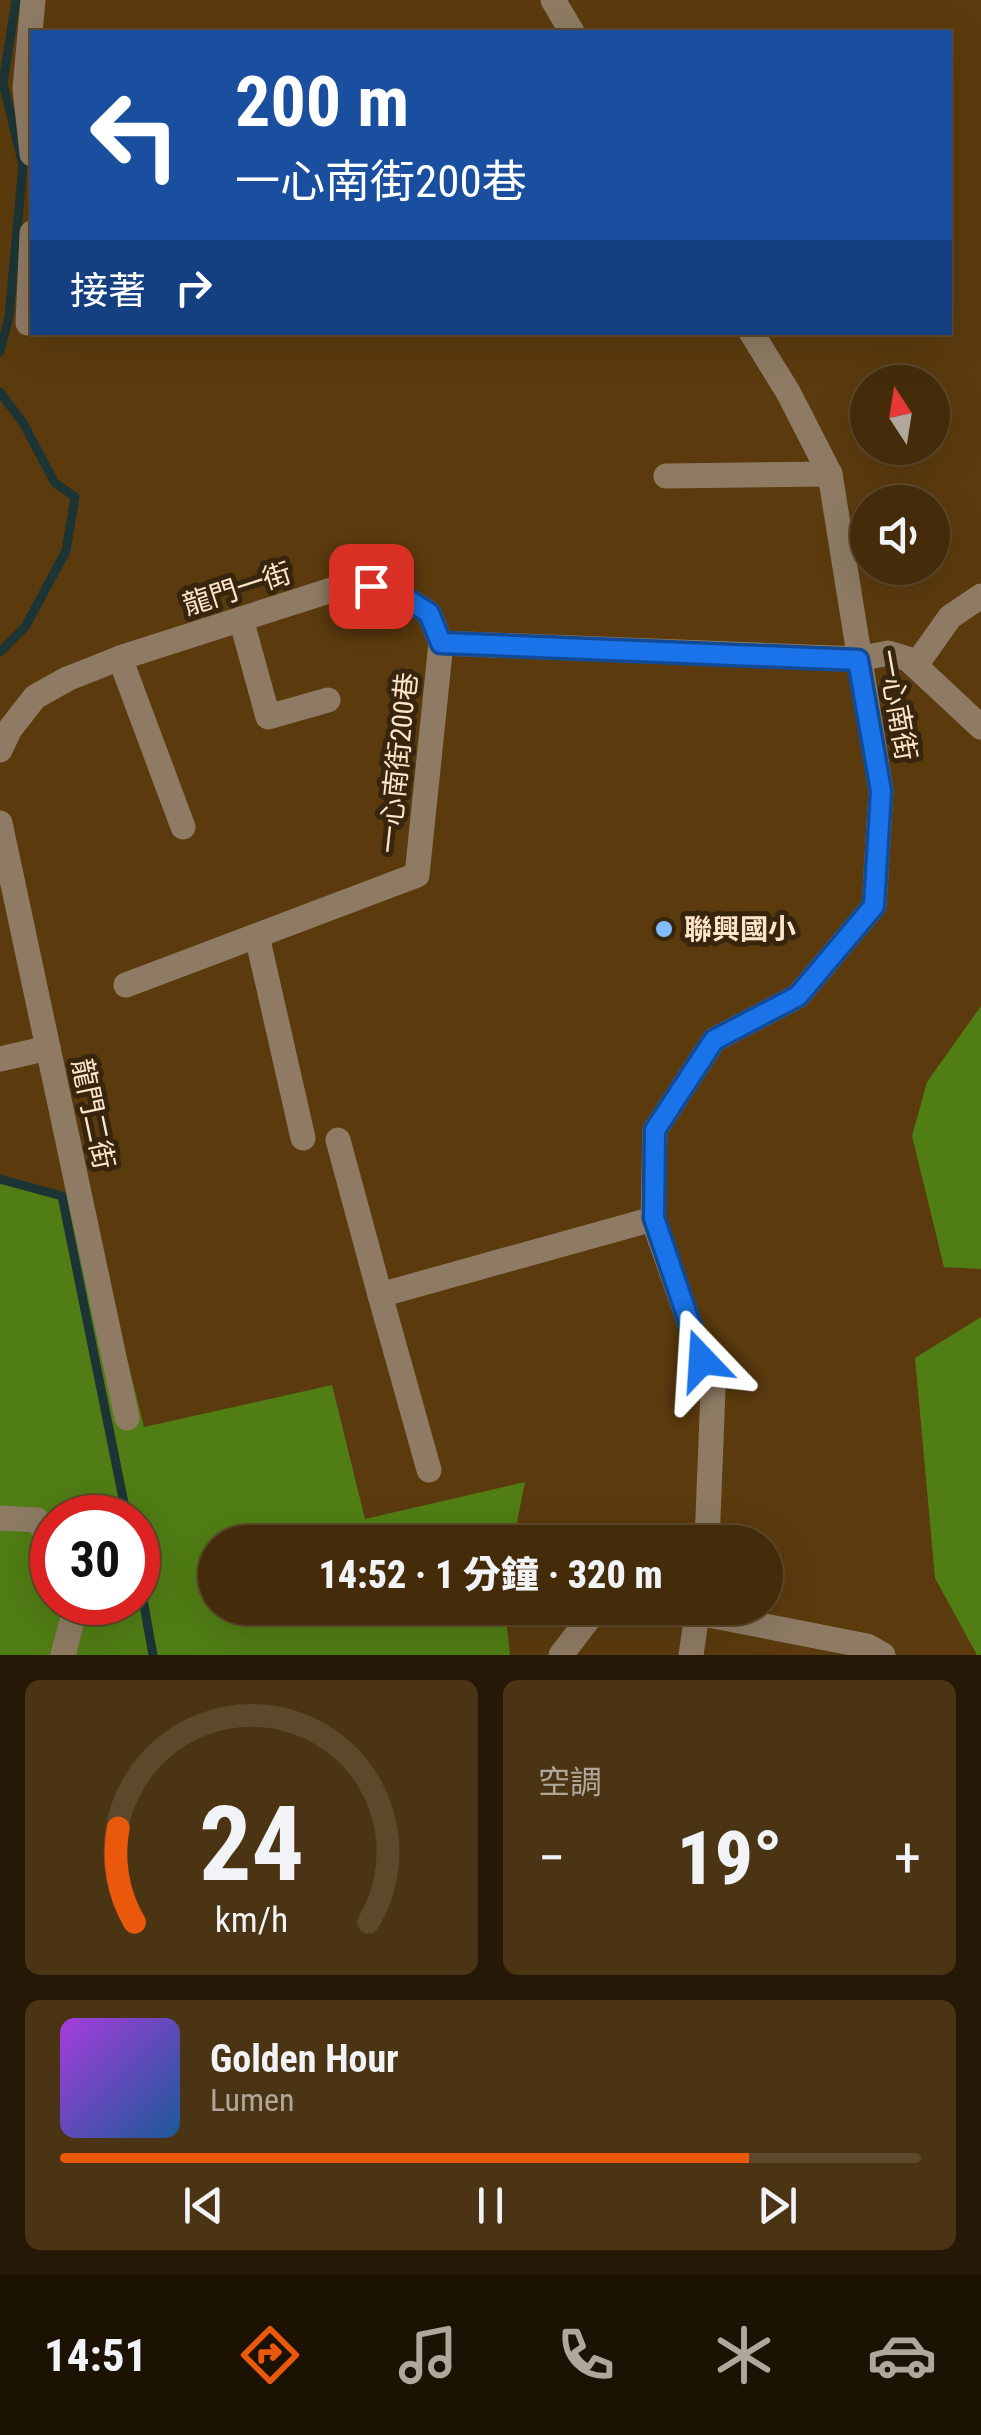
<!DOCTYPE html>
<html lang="zh-TW">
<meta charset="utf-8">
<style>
body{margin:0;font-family:"Roboto Condensed","Noto Sans TC",sans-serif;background:#4b3413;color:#f1f3f6;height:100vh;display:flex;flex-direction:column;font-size:38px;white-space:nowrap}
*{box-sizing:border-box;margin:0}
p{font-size:32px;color:#afa79c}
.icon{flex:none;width:55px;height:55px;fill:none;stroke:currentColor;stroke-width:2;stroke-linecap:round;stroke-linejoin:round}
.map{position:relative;height:1655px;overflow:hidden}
.panel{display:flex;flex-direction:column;gap:25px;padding:25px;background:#251806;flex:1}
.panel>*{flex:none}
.hud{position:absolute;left:30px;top:30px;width:922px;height:305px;border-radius:0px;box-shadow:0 10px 40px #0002,0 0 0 2px #5c482b;background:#1a4fa0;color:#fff;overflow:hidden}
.needle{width:65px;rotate:348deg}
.controls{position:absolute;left:850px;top:365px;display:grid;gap:20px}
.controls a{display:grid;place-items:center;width:100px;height:100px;border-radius:50%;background:#442c0a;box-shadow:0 10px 40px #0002,0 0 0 2px #5c482b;font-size:50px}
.speed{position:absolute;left:30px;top:1495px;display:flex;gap:20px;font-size:50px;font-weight:700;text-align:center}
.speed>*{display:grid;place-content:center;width:130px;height:130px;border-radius:50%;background:#442c0a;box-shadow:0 10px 40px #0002,0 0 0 2px #5c482b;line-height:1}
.speed .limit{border:15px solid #d22;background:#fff;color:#111}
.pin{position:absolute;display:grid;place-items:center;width:85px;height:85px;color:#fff;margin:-42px;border-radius:20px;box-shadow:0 5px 15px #0006}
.me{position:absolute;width:110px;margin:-55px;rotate:340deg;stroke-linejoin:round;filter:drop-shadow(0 0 8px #0008)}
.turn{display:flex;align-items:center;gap:35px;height:210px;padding:0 40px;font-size:45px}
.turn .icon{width:130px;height:130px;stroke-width:2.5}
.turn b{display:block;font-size:70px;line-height:85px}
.then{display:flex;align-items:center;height:95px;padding:0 40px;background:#0003;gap:20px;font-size:38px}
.big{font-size:75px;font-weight:800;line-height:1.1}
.panel .card{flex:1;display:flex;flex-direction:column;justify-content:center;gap:15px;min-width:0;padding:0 35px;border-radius:15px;background:#4b3413}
.panel .dial{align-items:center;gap:0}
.dial svg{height:260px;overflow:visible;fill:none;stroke:#5c482b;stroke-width:7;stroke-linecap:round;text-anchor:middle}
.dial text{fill:#f1f3f6;stroke:none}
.song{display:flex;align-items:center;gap:30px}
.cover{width:120px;height:120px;border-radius:15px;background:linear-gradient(135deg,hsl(280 70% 55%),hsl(210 70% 35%))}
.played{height:10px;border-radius:5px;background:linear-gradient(90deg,#ea580c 80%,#5c482b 80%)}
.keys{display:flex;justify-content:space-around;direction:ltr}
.heat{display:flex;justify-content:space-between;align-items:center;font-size:55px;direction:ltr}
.panel .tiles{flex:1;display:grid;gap:25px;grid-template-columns:1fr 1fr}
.card:last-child{grid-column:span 2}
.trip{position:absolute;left:198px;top:1525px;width:585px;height:100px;border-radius:50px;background:#442c0a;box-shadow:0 10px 40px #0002,0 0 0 2px #5c482b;font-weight:800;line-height:100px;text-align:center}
.dock{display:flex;height:160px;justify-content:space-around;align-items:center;background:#1b1204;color:#afa79c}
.dock .icon{width:70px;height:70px}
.dock .on{color:#ea580c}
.dock b{font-size:45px;color:#f1f3f6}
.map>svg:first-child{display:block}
</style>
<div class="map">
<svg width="981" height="1655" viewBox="0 0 981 1655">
<rect width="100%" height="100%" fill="#5b3b0e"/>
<g fill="#507d14" fill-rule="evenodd">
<path d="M981 1006V1269L944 1267 912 1136 927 1082Z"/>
<path d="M0 1179 88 1201 144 1427 332 1385 365 1519 525 1482 513 1542H215V1608H505L510 1655H0ZM52 1518H138V1602H52Z"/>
<path d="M981 1317V1655H977L935 1578 915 1358Z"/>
</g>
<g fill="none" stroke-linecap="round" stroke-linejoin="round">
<g stroke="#1c3534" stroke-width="9">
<path d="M0 352 9 316 23 165 3 83 16 0"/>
<path d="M0 392 23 423 55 483 75 497 66 551 25 627 0 652"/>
<path d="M0 1179 62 1196 127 1518"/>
<path d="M138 1572 153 1655"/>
</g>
<g stroke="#8f7b64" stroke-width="25">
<path d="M553 0 572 32"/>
<path d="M32 154 25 88 33 0"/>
<path d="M28 323 32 233"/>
<path d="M666 476 830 474"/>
<path d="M241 619 268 717 328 700"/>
<path d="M441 643 859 659 888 653 908 659 981 727"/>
<path d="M120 658 183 827"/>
<path d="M916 665 950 617 981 596"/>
<path d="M0 750 10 729 35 697 67 679 120 658 341 587 371 586 391 589 429 613 441 643 417 875 126 985"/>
<path d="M0 823 127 1418"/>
<path d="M257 936 303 1138"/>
<path d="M0 1059 48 1048"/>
<path d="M338 1140 380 1295"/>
<path d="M429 1470 380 1295 653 1219"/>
<path d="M0 1518 37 1520 52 1542"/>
<path d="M707 1542 713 1390 653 1219 655 1130 714 1040 798 996 874 906 881 791 830 474 788 392 751 332"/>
<path d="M698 1613 867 1646 883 1655"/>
<path d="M63 1655 77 1602"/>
<path d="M561 1655 597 1608"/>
<path d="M691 1655 698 1608"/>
</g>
</g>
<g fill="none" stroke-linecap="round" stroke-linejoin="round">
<defs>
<path id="route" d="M371 586 391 589 429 613 441 643 858 660 881 791 874 906 798 996 714 1040 655 1130 654 1218 702 1360"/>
</defs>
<use href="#route" stroke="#114b97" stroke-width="25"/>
<use href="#route" stroke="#1a73e8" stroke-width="18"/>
</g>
<circle fill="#82bcfa" stroke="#37250d" stroke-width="4" cx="664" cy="929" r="10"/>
<g text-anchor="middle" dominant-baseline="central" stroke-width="10" stroke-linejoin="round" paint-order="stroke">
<g font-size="28" fill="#fee5c9" stroke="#37250d">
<text transform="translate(237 589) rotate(-18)">龍門一街</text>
<text transform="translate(897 705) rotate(80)">一心南街</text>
<text transform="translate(398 763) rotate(-84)">一心南街200巷</text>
<text transform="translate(93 1114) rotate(78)">龍門二街</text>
</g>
<g font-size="28" font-weight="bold" fill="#fee5c9" stroke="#37250d" text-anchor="start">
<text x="684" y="929">聯興國小</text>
</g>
</g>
</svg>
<div class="controls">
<a><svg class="needle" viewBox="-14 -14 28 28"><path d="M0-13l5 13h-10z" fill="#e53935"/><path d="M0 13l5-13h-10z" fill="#afa79c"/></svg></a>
<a><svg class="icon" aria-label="sound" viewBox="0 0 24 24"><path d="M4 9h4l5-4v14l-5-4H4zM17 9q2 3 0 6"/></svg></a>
</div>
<div class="speed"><div class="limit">30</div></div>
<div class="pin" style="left:371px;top:586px;background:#d93025"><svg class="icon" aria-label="arrive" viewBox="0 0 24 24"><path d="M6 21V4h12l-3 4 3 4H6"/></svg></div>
<svg class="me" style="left:702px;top:1360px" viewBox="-20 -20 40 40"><path d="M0-17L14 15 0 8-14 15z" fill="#1a73e8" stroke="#fff" stroke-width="4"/></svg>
<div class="trip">14:52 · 1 分鐘 · 320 m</div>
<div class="hud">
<div class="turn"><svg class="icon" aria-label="left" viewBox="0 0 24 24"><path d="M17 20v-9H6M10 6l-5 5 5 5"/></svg><div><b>200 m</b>一心南街200巷</div></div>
<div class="then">接著<svg class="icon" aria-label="right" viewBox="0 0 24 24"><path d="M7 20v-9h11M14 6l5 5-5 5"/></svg></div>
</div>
</div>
<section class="panel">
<div class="tiles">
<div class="card dial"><svg viewBox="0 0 100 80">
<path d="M14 69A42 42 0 1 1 86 69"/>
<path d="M14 69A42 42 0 0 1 9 40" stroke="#ea580c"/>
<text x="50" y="56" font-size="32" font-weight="700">24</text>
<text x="50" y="72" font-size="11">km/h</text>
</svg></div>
<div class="card"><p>空調</p>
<div class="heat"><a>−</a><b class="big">19°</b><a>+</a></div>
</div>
<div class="card">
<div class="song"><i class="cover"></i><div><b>Golden Hour</b><p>Lumen</p></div></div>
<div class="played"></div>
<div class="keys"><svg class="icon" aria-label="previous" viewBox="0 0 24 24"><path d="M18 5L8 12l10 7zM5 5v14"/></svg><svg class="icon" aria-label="pause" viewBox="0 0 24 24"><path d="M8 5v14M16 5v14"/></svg><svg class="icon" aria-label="next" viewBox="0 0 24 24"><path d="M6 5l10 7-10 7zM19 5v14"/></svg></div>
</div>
</div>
</section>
<nav class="dock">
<b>14:51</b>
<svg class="icon on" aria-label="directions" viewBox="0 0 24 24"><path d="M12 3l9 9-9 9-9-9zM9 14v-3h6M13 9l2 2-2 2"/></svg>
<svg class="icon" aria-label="music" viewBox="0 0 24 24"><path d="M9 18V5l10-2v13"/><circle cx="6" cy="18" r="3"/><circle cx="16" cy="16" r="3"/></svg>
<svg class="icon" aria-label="phone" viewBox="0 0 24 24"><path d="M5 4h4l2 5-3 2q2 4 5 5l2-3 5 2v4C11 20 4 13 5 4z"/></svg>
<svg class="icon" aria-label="climate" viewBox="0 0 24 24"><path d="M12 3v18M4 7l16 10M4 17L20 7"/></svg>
<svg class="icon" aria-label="car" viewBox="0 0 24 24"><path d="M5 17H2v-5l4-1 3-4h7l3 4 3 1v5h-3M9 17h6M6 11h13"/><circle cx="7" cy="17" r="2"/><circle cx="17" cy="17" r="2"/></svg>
</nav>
